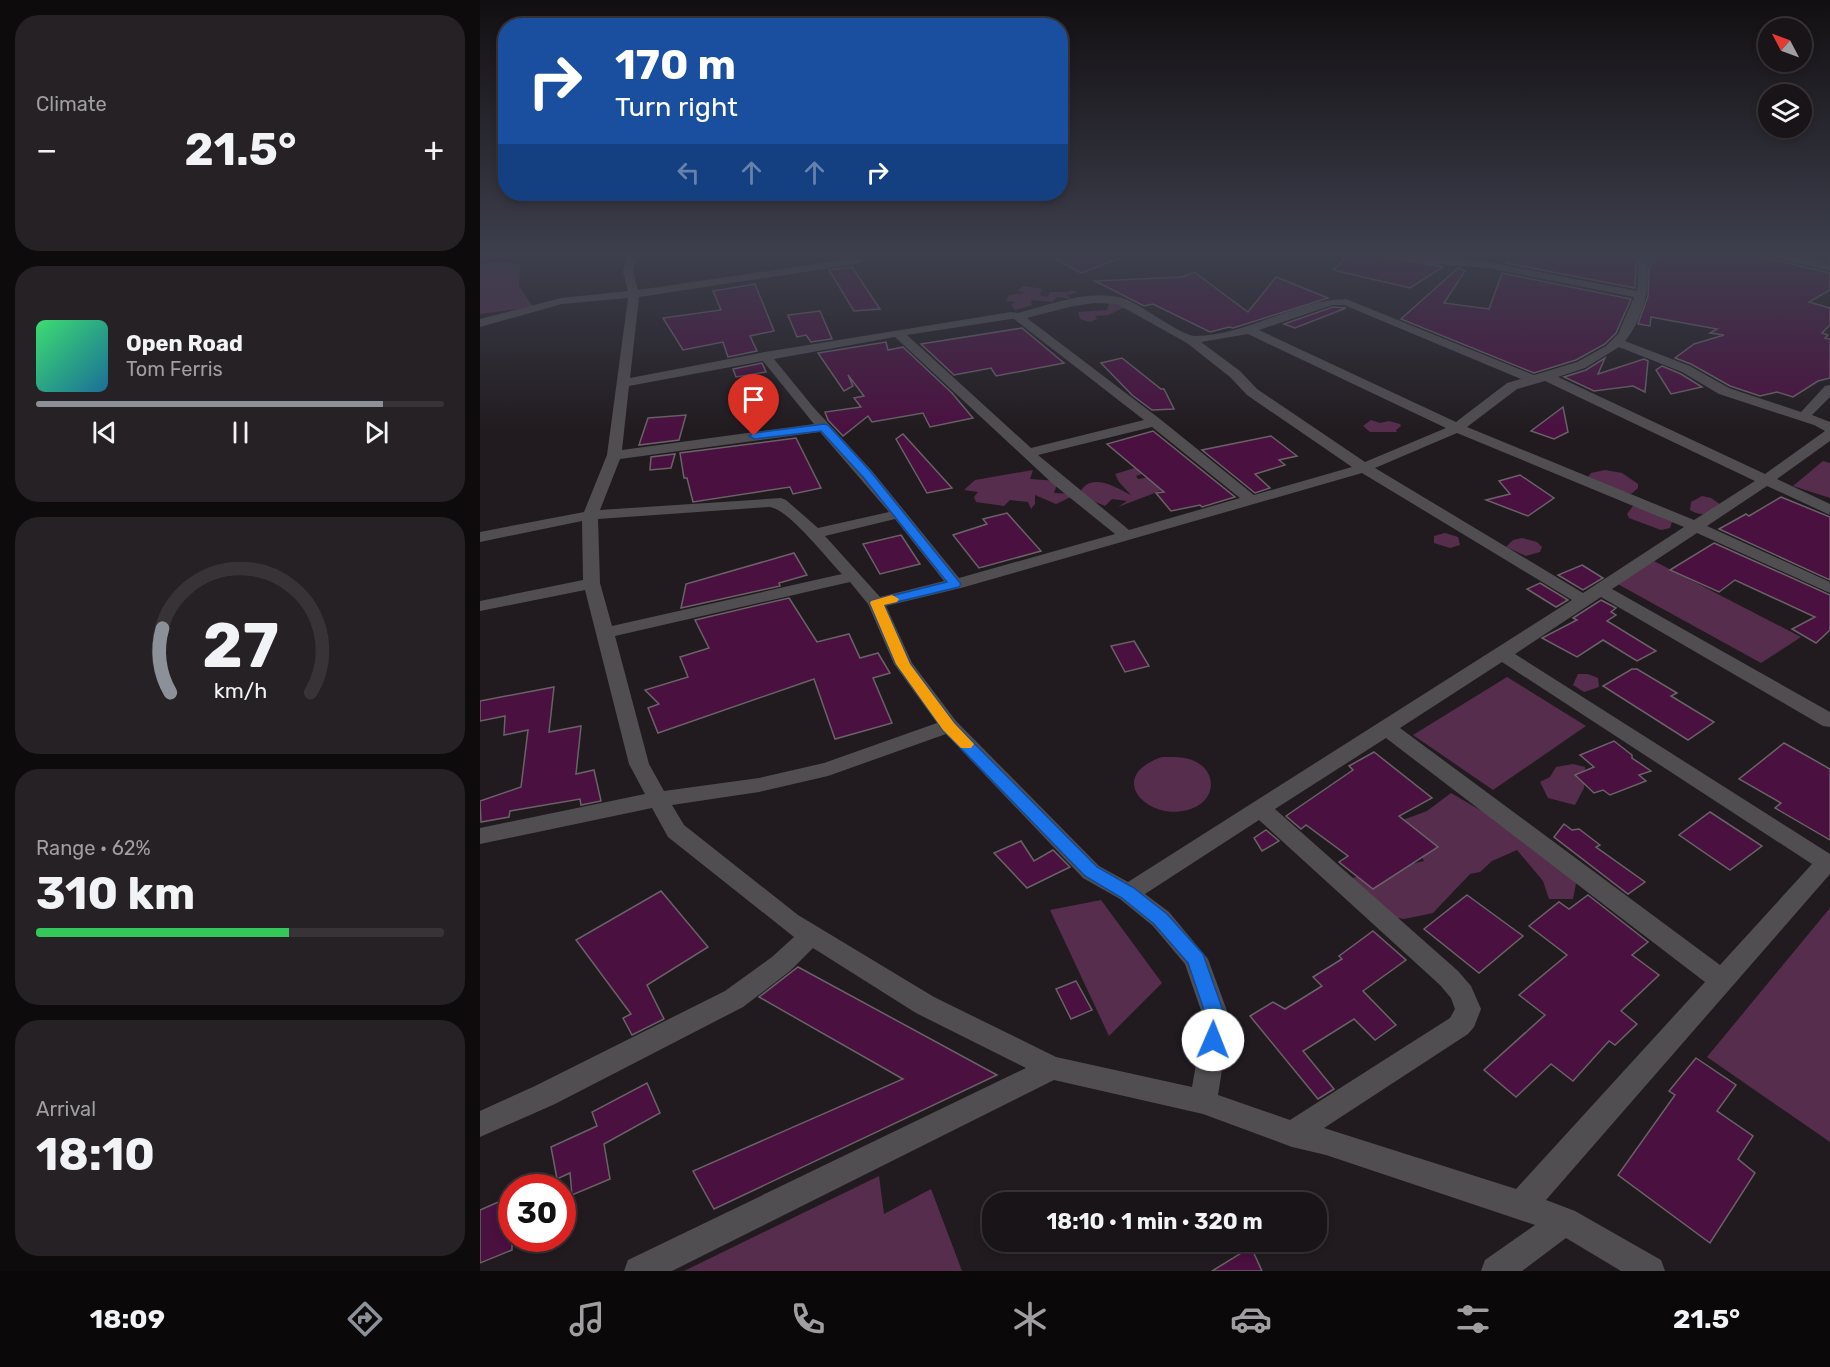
<!DOCTYPE html>
<meta charset="utf-8">
<style>
body{margin:0;font-family:Rubik,sans-serif;background:#262124;color:#f1f3f6;height:100vh;display:flex;flex-direction:column;font-size:22px;white-space:nowrap}
*{box-sizing:border-box;margin:0}
p{font-size:20px;color:#9f9ea1}
.icon{flex:none;width:33px;height:33px;fill:none;stroke:currentColor;stroke-width:2;stroke-linecap:round;stroke-linejoin:round}
.map{position:relative;flex:1;overflow:hidden}
.details{display:flex;flex-direction:column;gap:15px;padding:15px;background:#0e0b0d;width:480px}
.details>*{flex:none}
.hud{position:absolute;left:18px;top:18px;width:570px;height:183px;border-radius:24px;box-shadow:0 3px 9px #0003,0 0 0 2px #373336;background:#1a4fa0;color:#fff;overflow:hidden}
.needle{width:39px;rotate:311deg}
.fabs{position:absolute;left:1278px;top:18px;display:grid;gap:12px}
.fabs a{display:grid;place-items:center;width:54px;height:54px;border-radius:50%;background:#191417;box-shadow:0 3px 9px #0003,0 0 0 2px #373336;font-size:30px}
.speed{position:absolute;left:18px;top:1174px;display:flex;gap:12px;font-size:30px;font-weight:700;text-align:center}
.speed>*{display:grid;place-content:center;width:78px;height:78px;border-radius:50%;background:#191417;box-shadow:0 3px 9px #0003,0 0 0 2px #373336;line-height:1}
.speed .limit{border:9px solid #d22;background:#fff;color:#111}
.pin{position:absolute;display:grid;place-items:center;width:51px;height:51px;color:#fff;margin:-62px -26px;border-radius:50% 50% 50% 0;rotate:-45deg;box-shadow:0 0 6px #0007}
.pin .icon{rotate:45deg}
.me{position:absolute;width:66px;margin:-33px;rotate:1deg;stroke-linejoin:round;filter:drop-shadow(0 0 4px #0008)}
.turn{display:flex;align-items:center;gap:21px;height:126px;padding:0 18px;font-size:27px}
.turn .icon{width:78px;height:78px;stroke-width:2.5}
.turn b{display:block;font-size:42px;line-height:51px}
.lanes{display:flex;align-items:center;height:57px;padding:0 18px;background:#0003;justify-content:center;gap:30px;direction:ltr}
.lanes .off{opacity:.35}
.big{font-size:45px;font-weight:700;line-height:1.1}
.details .tile{flex:1;display:flex;flex-direction:column;justify-content:center;gap:9px;min-width:0;padding:0 21px;border-radius:24px;background:#262124}
.details .dial{align-items:center;gap:0}
.dial svg{height:156px;overflow:visible;fill:none;stroke:#373336;stroke-width:7;stroke-linecap:round;text-anchor:middle}
.dial text{fill:#f1f3f6;stroke:none}
.song{display:flex;align-items:center;gap:18px}
.cover{width:72px;height:72px;border-radius:9px;background:linear-gradient(135deg,hsl(140 70% 55%),hsl(200 70% 35%))}
.played{height:6px;border-radius:3px;background:linear-gradient(90deg,#8c9099 85%,#373336 85%)}
.keys{display:flex;justify-content:space-around;direction:ltr}
.heat{display:flex;justify-content:space-between;align-items:center;font-size:33px;direction:ltr}
.charge{height:9px;border-radius:4px;background:linear-gradient(90deg,#34c759 62%,#373336 0)}
.trip{position:absolute;left:502px;top:1192px;width:345px;height:60px;border-radius:24px;background:#191417;box-shadow:0 3px 9px #0003,0 0 0 2px #373336;font-weight:700;line-height:60px;text-align:center}
.tabs{display:flex;height:96px;justify-content:space-around;align-items:center;background:#0a0809;color:#9f9ea1}
.tabs .icon{width:42px;height:42px}
.tabs .on{color:#8c9099}
.tabs b{font-size:27px;color:#f1f3f6}
main{display:flex;flex:1;min-height:0}
.map>svg:first-child{display:block}
</style>
<main>
<section class="details">
<div class="tile"><p>Climate</p>
<div class="heat"><a>−</a><b class="big">21.5°</b><a>+</a></div>
</div>
<div class="tile">
<div class="song"><i class="cover"></i><div><b>Open Road</b><p>Tom Ferris</p></div></div>
<div class="played"></div>
<div class="keys"><svg class="icon" aria-label="previous" viewBox="0 0 24 24"><path d="M18 5L8 12l10 7zM5 5v14"/></svg><svg class="icon" aria-label="pause" viewBox="0 0 24 24"><path d="M8 5v14M16 5v14"/></svg><svg class="icon" aria-label="next" viewBox="0 0 24 24"><path d="M6 5l10 7-10 7zM19 5v14"/></svg></div>
</div>
<div class="tile dial"><svg viewBox="0 0 100 80">
<path d="M14 69A42 42 0 1 1 86 69"/>
<path d="M14 69A42 42 0 0 1 10 36" stroke="#8c9099"/>
<text x="50" y="56" font-size="32" font-weight="700">27</text>
<text x="50" y="72" font-size="11">km/h</text>
</svg></div>
<div class="tile"><p>Range · 62%</p><b class="big">310 km</b><div class="charge"></div></div>
<div class="tile"><p>Arrival</p><b class="big">18:10</b></div>
</section>
<div class="map">
<svg width="1350" height="1271" viewBox="0 0 1350 1271">
<rect width="100%" height="100%" fill="#211b1f"/>
<g fill="#572d4e">
<path d="M18 262 40 264 39 286 53 307 0 314V264Z"/>
<path d="M545 286 563 289 560 292 561 296 567 297 570 292H589V290L599 292 587 295 591 299 577 297 573 302 551 300 552 305 535 310 531 305 536 302 526 301 529 295 545 293 537 290Z"/>
<path d="M634 302 645 307 628 315 615 316 617 319 610 322 600 319 598 312 627 310 629 303Z"/>
<path d="M891 420 900 423 909 421 920 424 921 426 916 430 917 432H890L883 426Z"/>
<path d="M1343 461 1350 463V498L1313 486Z"/>
<path d="M658 467 667 472 656 476 658 479 671 477 685 489 638 507 647 501 632 499 625 506 599 495C608 470 636 487 651 495L639 482 635 474Z"/>
<path d="M553 470 550 479 578 481 574 493 597 494 576 504 555 495V504L551 509 548 502 530 500 524 506 496 502 494 497 498 492 484 490 495 480Z"/>
<path d="M1125 470 1142 473 1158 484V488L1151 494 1106 480 1111 473Z"/>
<path d="M1222 496 1231 498 1244 507C1231 512 1223 518 1210 510L1211 502Z"/>
<path d="M1157 505 1192 522 1190 528 1181 530 1149 518 1147 514 1153 506Z"/>
<path d="M965 533 978 537 980 545 970 548 954 543V536Z"/>
<path d="M1042 538 1057 542 1062 547 1060 552 1046 556 1026 547 1033 540Z"/>
<path d="M1174 561 1321 637 1281 663 1134 582Z"/>
<path d="M1098 674H1108L1118 678 1119 687 1104 692 1093 685Z"/>
<path d="M1027 677 1106 726 1013 790 933 735Z"/>
<path d="M682 757C694 757 707 756 718 763 735 773 735 795 719 805 678 830 618 779 682 757Z"/>
<path d="M1093 764 1105 767 1104 788 1095 805 1068 798 1060 782 1070 777 1076 767Z"/>
<path d="M971 793 1099 868 1093 899H1069L1063 881 1037 850 1012 861 1000 872 990 874 953 913 924 919 911 917 872 878 944 861 923 820 947 811Z"/>
<path d="M621 900 682 983 629 1036 570 910Z"/>
<path d="M1350 908V1142L1227 1057Z"/>
<path d="M399 1176 404 1214 451 1189 482 1271H204Z"/>
</g>
<g fill="#4a1040" stroke="#696267" stroke-width="1.5">
<path d="M564 253H649V255L601 273Z"/>
<path d="M871 253H888L963 267 930 288 853 270Z"/>
<path d="M1030 253 1069 256 1073 253H1163L1156 265 1155 288 1026 263Z"/>
<path d="M1180 253H1280L1282 257 1350 273V290L1329 302 1350 308V325L1342 333 1348 335 1345 338 1350 339V378L1338 381 1313 397 1297 392 1280 396 1250 386 1211 364 1195 358 1214 344 1244 335 1230 333 1237 329 1171 317 1170 326 1158 324 1168 296 1169 267Z"/>
<path d="M1309 253H1350V263Z"/>
<path d="M372 267 400 309 374 311 349 270Z"/>
<path d="M978 268 985 271 964 303 1009 309 1022 273 1151 299 1136 333 1125 344 1096 360 1054 373 921 319Z"/>
<path d="M714 272 768 312 796 277 848 298 753 328 749 327 730 332 673 304 664 306 615 281 702 277Z"/>
<path d="M275 284 294 331 270 336 277 351 248 357 243 342 203 350 183 318 241 310 233 291Z"/>
<path d="M853 307 866 308 815 328 804 324Z"/>
<path d="M340 311 352 339 331 342 326 335 317 337 308 315Z"/>
<path d="M542 328 584 363 516 376 511 368 474 375 441 344Z"/>
<path d="M406 342 408 350 423 347 472 393 493 418 450 427 443 413 392 422 388 416 363 436 348 420 345 412 381 407 374 398 384 396 368 375 373 386 364 391 338 353Z"/>
<path d="M642 358 681 389H684L694 409 672 410 652 395 621 363Z"/>
<path d="M1125 358 1118 374 1164 359 1168 361 1165 392 1153 386 1114 391 1084 377 1106 370Z"/>
<path d="M282 363 286 372 256 377 253 369Z"/>
<path d="M1182 366 1201 374 1222 387 1191 394 1176 370Z"/>
<path d="M1083 407 1088 432 1074 439 1051 431Z"/>
<path d="M206 415 199 440 159 445 168 418Z"/>
<path d="M673 431 755 497 722 507 720 505 691 511 676 493 684 492 627 444Z"/>
<path d="M423 434 472 488 447 493 416 439Z"/>
<path d="M791 436 817 456 799 460 805 465 775 474 790 488 775 493 722 450Z"/>
<path d="M316 438 341 488 313 494 310 487 213 502 207 478H204L200 453Z"/>
<path d="M195 454 191 468 170 470 171 457Z"/>
<path d="M1040 475 1074 498 1048 516 1006 500 1030 494 1019 481Z"/>
<path d="M1301 497 1350 517V580L1239 529 1266 514 1269 516Z"/>
<path d="M527 513 561 551 499 568 473 535 507 524 503 519Z"/>
<path d="M421 535 440 564 400 574 383 544Z"/>
<path d="M1234 543 1350 595V630L1336 643 1312 629 1335 617 1255 580 1239 592 1190 570Z"/>
<path d="M314 553 327 575 299 583 300 586 201 608 206 584Z"/>
<path d="M1102 565 1123 578 1103 590 1078 575Z"/>
<path d="M1060 583 1088 600 1076 607 1047 589Z"/>
<path d="M309 598 337 642 369 634 380 658 398 653 410 673 393 678 412 723 355 739 334 679 178 733 168 708 179 704 165 690 208 677 200 657 229 648 215 620Z"/>
<path d="M1121 600 1136 608 1131 612 1136 615 1127 621 1176 651 1157 661 1123 640 1097 657 1062 638 1097 620 1093 618Z"/>
<path d="M654 641 669 666 645 672 631 646Z"/>
<path d="M1152 669H1157L1197 693 1191 696 1234 722 1208 740 1123 686Z"/>
<path d="M74 687 69 732 101 726 96 774 114 770 121 801 101 805 100 799 30 811 29 817 1 822 0 801 41 787 48 730 24 735 25 716 0 721V701Z"/>
<path d="M1134 741 1152 755V758L1171 771 1159 775 1166 781 1130 795 1123 790 1114 793 1095 775 1114 767 1100 755Z"/>
<path d="M1304 743 1350 769V840L1295 808 1301 803 1259 779Z"/>
<path d="M894 752 952 798 919 816 958 847 893 889 859 862 868 856 826 825 821 829 806 816 873 770 869 766Z"/>
<path d="M1230 812 1282 846 1250 870 1199 835Z"/>
<path d="M1084 824 1092 830 1099 829 1120 845 1116 847 1165 882 1148 894 1074 837Z"/>
<path d="M786 830 799 841 782 851 774 838Z"/>
<path d="M541 841 554 861 573 850 590 867 547 888 514 853Z"/>
<path d="M181 891 228 947 167 985 184 1019 152 1035 143 1018 151 1014 96 940Z"/>
<path d="M987 895 1043 936 999 973 944 929Z"/>
<path d="M1108 895 1168 942 1152 955 1179 975 1141 1011 1157 1024 1135 1045 1129 1041 1093 1081 1071 1064 1036 1097 1004 1070 1065 1015 1039 995 1087 955 1049 926 1079 902 1089 909Z"/>
<path d="M893 931 926 960 883 991 916 1025 895 1040 874 1019 823 1051 854 1089 838 1099 770 1016 793 1002 805 1009 842 986 833 977 862 959 859 956Z"/>
<path d="M318 967 517 1075 234 1209 213 1171 423 1079 279 997Z"/>
<path d="M596 981 612 1010 591 1019 576 989Z"/>
<path d="M1216 1058 1256 1085 1237 1111 1273 1136 1258 1159 1275 1173 1230 1243 1138 1175 1195 1095 1189 1091Z"/>
<path d="M167 1083 180 1113 124 1144 130 1179 92 1195 90 1173 77 1179 71 1147 117 1126 112 1112Z"/>
<path d="M32 1196V1250L0 1263V1210Z"/>
<path d="M771 1247 782 1271H732Z"/>
</g>
<g fill="none" stroke-linecap="round" stroke-linejoin="round">
<g fill="#514e51" fill-rule="evenodd">
<path d="M148 253H158L153 272 158 290 377 258 382 261 377 264 159 297 150 378 285 352 531 312 538 313C570 305 608 289 642 298 660 303 701 336 715 336 767 336 817 299 866 299L1054 375 1097 362 1126 346 1138 334 1154 297 1008 268 953 264 911 255 910 253 1008 262 1157 291C1160 276 1153 263 1166 253H1178L1167 266C1171 290 1161 322 1145 341L1210 366 1249 388 1321 412 1345 386 1350 385V397L1332 415 1350 422V441L1297 479 1350 504V515L1287 486 1227 526 1350 582V593L1217 533 1132 589 1350 712V727L1343 726 1121 597 1035 654 1350 854V874L1066 1200 1095 1211 1181 1260 1185 1271H1141L1086 1238 1042 1271H1001L1005 1260 1055 1225 846 1155 812 1147 723 1114 574 1080 192 1271H144L148 1260 546 1068 436 1013 333 948 310 971 263 1007 75 1104 0 1137V1111L55 1086 245 991 292 957 314 937 188 837 172 808 0 844V828L165 794 149 764 105 590 0 611V601L103 580 102 521 0 542V532L104 512 127 455 148 298 82 304 0 327V319L81 298 148 291 143 272ZM614 303 637 304 707 343 750 377 767 395 872 467 774 495 680 419 547 318 589 307ZM853 305H864L1041 379 1027 383 976 422 779 330ZM531 319H534L664 420 551 448 427 335ZM768 334 966 428 885 462 777 389 760 371 721 342ZM415 337 573 484 635 534 479 578 392 471 334 408 294 359ZM1139 347 1202 372 1239 394 1334 425 1345 431 1285 474 1078 377 1105 368ZM283 361 334 424 142 450 149 386ZM1065 381 1275 481 1214 520 987 427 1037 389ZM672 427 760 498 649 530 558 455ZM340 432 409 512 338 528 306 500 301 498 120 510 140 459ZM977 433 1204 527 1103 593 895 468ZM882 473 1092 600 648 882 619 866 476 721 432 663 406 606 481 588ZM289 507C308 508 346 558 362 574L132 626 120 583 118 519ZM415 519 464 581 400 597 345 536ZM370 582 388 604 414 664 457 723 344 763 279 778 184 791 169 764 135 636ZM1022 662 1332 864 1240 965 920 728ZM466 734 603 878 640 899 673 926 705 964 724 1019 712 1087 576 1057 454 997 318 915 204 825 192 805 279 792 348 776ZM906 738 1225 982 1036 1189 844 1128 988 1034 994 1027 1001 1009 991 986 978 971 795 809ZM779 820 960 985 971 998 975 1009 970 1018 810 1120 738 1095 750 1019 728 959 689 912 665 894Z"/>
<path d="M1282 253H1300L1350 265V271L1283 255Z"/>
</g>
</g>
<linearGradient id="sky" x2="0" y2="1"><stop stop-color="#120f11"/><stop offset="0.59" stop-color="#3d3f4d"/><stop offset="1" stop-color="#3d3f4d" stop-opacity="0"/></linearGradient>
<rect width="1350" height="431" fill="url(#sky)"/>
<path fill="#1a73e8" stroke="#114b97" stroke-width="1.5" d="M344 424 348 425 391 472 481 584 479 587 404 605 430 664 474 723 617 867 654 888 687 914 723 954 746 1019 740 1046 733 1049 726 1046 723 1040 727 1019 708 963 674 924 642 898 605 876 463 730 416 664 390 603 391 601 467 582 383 477 341 431 274 439 269 436 274 433Z"/>
<path fill="#f59e0b" d="M412 595 419 599 417 602 404 605 430 664 474 723 494 744 491 748H481L463 730 416 664 390 603 391 601Z"/>
</svg>
<div class="fabs">
<a><svg class="needle" viewBox="-14 -14 28 28"><path d="M0-13l5 13h-10z" fill="#e53935"/><path d="M0 13l5-13h-10z" fill="#9f9ea1"/></svg></a>
<a><svg class="icon" aria-label="layers" viewBox="0 0 24 24"><path d="M12 4l9 5-9 5-9-5zM3 14l9 5 9-5"/></svg></a>
</div>
<div class="speed"><div class="limit">30</div></div>
<div class="pin" style="left:274px;top:436px;background:#d93025"><svg class="icon" aria-label="arrive" viewBox="0 0 24 24"><path d="M6 21V4h12l-3 4 3 4H6"/></svg></div>
<svg class="me" style="left:733px;top:1040px" viewBox="-20 -20 40 40"><circle r="19" fill="#fff"/><path d="M0-13L10 11 0 6-10 11z" fill="#1a73e8"/></svg>
<div class="trip">18:10 · 1 min · 320 m</div>
<div class="hud">
<div class="turn"><svg class="icon" aria-label="right" viewBox="0 0 24 24"><path d="M7 20v-9h11M14 6l5 5-5 5"/></svg><div><b>170 m</b>Turn right</div></div>
<div class="lanes"><svg class="icon off" aria-label="left" viewBox="0 0 24 24"><path d="M17 20v-9H6M10 6l-5 5 5 5"/></svg><svg class="icon off" aria-label="ahead" viewBox="0 0 24 24"><path d="M12 20V5M6 11l6-6 6 6"/></svg><svg class="icon off" aria-label="ahead" viewBox="0 0 24 24"><path d="M12 20V5M6 11l6-6 6 6"/></svg><svg class="icon" aria-label="right" viewBox="0 0 24 24"><path d="M7 20v-9h11M14 6l5 5-5 5"/></svg></div>
</div>
</div>
</main>
<nav class="tabs">
<b>18:09</b>
<svg class="icon on" aria-label="directions" viewBox="0 0 24 24"><path d="M12 3l9 9-9 9-9-9zM9 14v-3h6M13 9l2 2-2 2"/></svg>
<svg class="icon" aria-label="music" viewBox="0 0 24 24"><path d="M9 18V5l10-2v13"/><circle cx="6" cy="18" r="3"/><circle cx="16" cy="16" r="3"/></svg>
<svg class="icon" aria-label="phone" viewBox="0 0 24 24"><path d="M5 4h4l2 5-3 2q2 4 5 5l2-3 5 2v4C11 20 4 13 5 4z"/></svg>
<svg class="icon" aria-label="climate" viewBox="0 0 24 24"><path d="M12 3v18M4 7l16 10M4 17L20 7"/></svg>
<svg class="icon" aria-label="car" viewBox="0 0 24 24"><path d="M5 17H2v-5l4-1 3-4h7l3 4 3 1v5h-3M9 17h6M6 11h13"/><circle cx="7" cy="17" r="2"/><circle cx="17" cy="17" r="2"/></svg>
<svg class="icon" aria-label="filters" viewBox="0 0 24 24"><path d="M4 7h16M4 17h16"/><circle cx="9" cy="7" r="2"/><circle cx="15" cy="17" r="2"/></svg>
<b>21.5°</b>
</nav>
